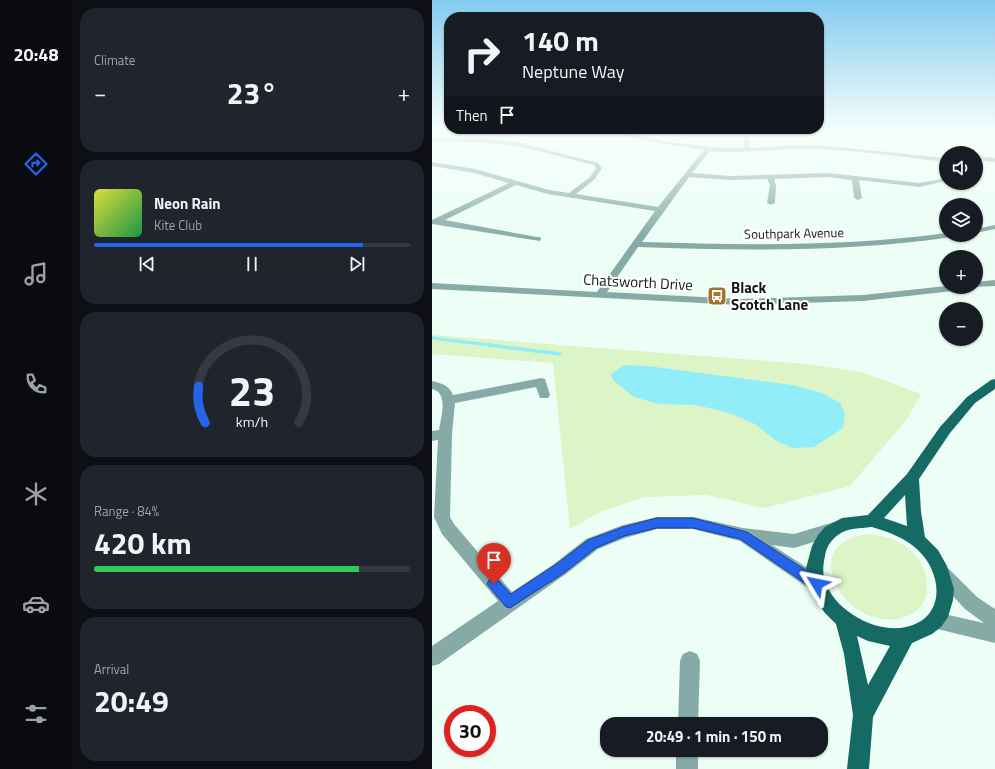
<!DOCTYPE html>
<meta charset="utf-8">
<style>
body{margin:0;font-family:"Titillium Web",sans-serif;background:#20242c;color:#f1f3f6;height:100vh;display:flex;flex-direction:column;font-size:15px;white-space:nowrap}
*{box-sizing:border-box;margin:0}
p{font-size:13px;color:#9ea1a6}
.icon{flex:none;width:22px;height:22px;fill:none;stroke:currentColor;stroke-width:2;stroke-linecap:round;stroke-linejoin:round}
.map{position:relative;flex:1;overflow:hidden}
.side{display:flex;flex-direction:column;gap:8px;padding:8px;background:#0d0f14;width:360px}
.side>*{flex:none}
.guide{position:absolute;left:12px;top:12px;width:380px;height:122px;border-radius:16px;box-shadow:0 1px 3px #0004;background:#171b24;color:#f1f3f6;overflow:hidden}
.buttons{position:absolute;left:507px;top:146px;display:grid;gap:8px}
.buttons a{display:grid;place-items:center;width:44px;height:44px;border-radius:50%;background:#171b24;box-shadow:0 1px 3px #0004;font-size:20px}
.speed{position:absolute;left:12px;top:705px;display:flex;gap:8px;font-size:20px;font-weight:700;text-align:center}
.speed>*{display:grid;place-content:center;width:52px;height:52px;border-radius:50%;background:#171b24;box-shadow:0 1px 3px #0004;line-height:1}
.speed .limit{border:6px solid #d22;background:#fff;color:#111}
.pin{position:absolute;display:grid;place-items:center;width:34px;height:34px;color:#fff;margin:-41px -17px;border-radius:50% 50% 50% 0;rotate:-45deg;box-shadow:0 0 4px #0007}
.pin .icon{rotate:45deg}
.me{position:absolute;width:44px;margin:-22px;rotate:305deg;stroke-linejoin:round;filter:drop-shadow(0 0 3px #0008)}
.turn{display:flex;align-items:center;gap:14px;height:84px;padding:0 12px;font-size:18px}
.turn .icon{width:52px;height:52px;stroke-width:2.5}
.turn b{display:block;font-size:28px;line-height:34px}
.then{display:flex;align-items:center;height:38px;padding:0 12px;background:#0003;gap:8px;font-size:15px}
.big{font-size:30px;font-weight:700;line-height:1.1}
.side .card{flex:1;display:flex;flex-direction:column;justify-content:center;gap:6px;min-width:0;padding:0 14px;border-radius:16px;background:#20242c}
.side .dial{align-items:center;gap:0}
.dial svg{height:104px;overflow:visible;fill:none;stroke:#363941;stroke-width:7;stroke-linecap:round;text-anchor:middle}
.dial text{fill:#f1f3f6;stroke:none}
.song{display:flex;align-items:center;gap:12px}
.cover{width:48px;height:48px;border-radius:6px;background:linear-gradient(135deg,hsl(60 70% 55%),hsl(140 70% 35%))}
.played{height:4px;border-radius:2px;background:linear-gradient(90deg,#2563eb 85%,#363941 85%)}
.keys{display:flex;justify-content:space-around;direction:ltr}
.heat{display:flex;justify-content:space-between;align-items:center;font-size:22px;direction:ltr}
.charge{height:6px;border-radius:3px;background:linear-gradient(90deg,#34c759 84%,#363941 0)}
.trip{position:absolute;left:168px;top:717px;width:228px;height:40px;border-radius:16px;background:#171b24;box-shadow:0 1px 3px #0004;font-weight:700;line-height:40px;text-align:center}
main{display:flex;flex:1;min-height:0}
.tabs{display:flex;flex-direction:column;width:72px;justify-content:space-around;align-items:center;background:#090b0e;color:#9ea1a6}
.tabs .icon{width:28px;height:28px}
.tabs .active{color:#2563eb}
.tabs b{font-size:18px;color:#f1f3f6}
.map>svg:first-child{display:block}
</style>
<main>
<nav class="tabs">
<b>20:48</b>
<svg class="icon active" aria-label="directions" viewBox="0 0 24 24"><path d="M12 3l9 9-9 9-9-9zM9 14v-3h6M13 9l2 2-2 2"/></svg>
<svg class="icon" aria-label="music" viewBox="0 0 24 24"><path d="M9 18V5l10-2v13"/><circle cx="6" cy="18" r="3"/><circle cx="16" cy="16" r="3"/></svg>
<svg class="icon" aria-label="phone" viewBox="0 0 24 24"><path d="M5 4h4l2 5-3 2q2 4 5 5l2-3 5 2v4C11 20 4 13 5 4z"/></svg>
<svg class="icon" aria-label="climate" viewBox="0 0 24 24"><path d="M12 3v18M4 7l16 10M4 17L20 7"/></svg>
<svg class="icon" aria-label="car" viewBox="0 0 24 24"><path d="M5 17H2v-5l4-1 3-4h7l3 4 3 1v5h-3M9 17h6M6 11h13"/><circle cx="7" cy="17" r="2"/><circle cx="17" cy="17" r="2"/></svg>
<svg class="icon" aria-label="filters" viewBox="0 0 24 24"><path d="M4 7h16M4 17h16"/><circle cx="9" cy="7" r="2"/><circle cx="15" cy="17" r="2"/></svg>
</nav>
<section class="side">
<div class="card"><p>Climate</p>
<div class="heat"><a>−</a><b class="big">23°</b><a>+</a></div>
</div>
<div class="card">
<div class="song"><i class="cover"></i><div><b>Neon Rain</b><p>Kite Club</p></div></div>
<div class="played"></div>
<div class="keys"><svg class="icon" aria-label="previous" viewBox="0 0 24 24"><path d="M18 5L8 12l10 7zM5 5v14"/></svg><svg class="icon" aria-label="pause" viewBox="0 0 24 24"><path d="M8 5v14M16 5v14"/></svg><svg class="icon" aria-label="next" viewBox="0 0 24 24"><path d="M6 5l10 7-10 7zM19 5v14"/></svg></div>
</div>
<div class="card dial"><svg viewBox="0 0 100 80">
<path d="M14 69A42 42 0 1 1 86 69"/>
<path d="M14 69A42 42 0 0 1 9 41" stroke="#2563eb"/>
<text x="50" y="56" font-size="32" font-weight="700">23</text>
<text x="50" y="72" font-size="11">km/h</text>
</svg></div>
<div class="card"><p>Range · 84%</p><b class="big">420 km</b><div class="charge"></div></div>
<div class="card"><p>Arrival</p><b class="big">20:49</b></div>
</section>
<div class="map">
<svg width="563" height="769" viewBox="0 0 563 769">
<rect width="100%" height="100%" fill="#ecfef6"/>
<g fill="#dbf5c6">
<path d="M563 131V146L440 132V131Z"/>
<path d="M0 335 374 364 430 372 489 394 475 419 418 486 332 508 275 495 212 497 168 512 138 529 121 363 0 354Z"/>
<path d="M438 534C452 536 465 539 477 549 500 569 505 609 469 618 411 632 362 540 438 534Z"/>
</g>
<path fill="#90edf9" d="M192 365 215 366 360 385 390 393 408 403 413 413 411 428 382 447 360 448 343 440 323 424 297 413 264 405 227 404 202 397 181 380 179 374Z"/>
<g fill="none" stroke-linecap="round" stroke-linejoin="round">
<path stroke="#90edf9" stroke-width="3" d="M0 338 65 346"/>
<path stroke="#90edf9" stroke-width="3.5" d="M57 345 128 354"/>
<g fill="#86aba7" fill-rule="evenodd">
<path d="M176 131H187C228 141 270 149 312 148L311 136 309 131H314L317 136 318 148 369 145 398 146 514 158V162C470 157 425 150 381 149 346 148 312 154 278 151L260 173 299 176 396 173 487 183 505 180 514 177V181L487 187 427 180 430 198 426 200 422 198 420 180 396 177 342 179 344 185 343 203 339 205 335 203 338 185 335 179 299 180 257 177 210 242C312 245 413 247 514 233V235H524L520 237C416 252 312 251 206 247L175 292 308 299 431 295 514 286 535 287 530 290 431 301 308 305 0 289V283L165 292 223 211 116 194 84 185 13 220 105 237H108L109 239 108 241 0 224V220L77 183 42 173 0 166V162L43 169 117 190 137 193 158 177 164 168 162 165 90 147 47 142H0V138H47L90 143 166 163 170 168 163 179 144 194 226 207 272 150 220 142Z"/>
<path d="M544 156 563 158V162L544 160Z"/>
<path d="M563 225V229L544 233V229Z"/>
<path d="M563 280V286L541 287H544V282Z"/>
<path d="M109 378 113 379 118 395 116 398H108L104 387 23 403 20 434 18 517 22 524 80 592 122 564 154 539 191 525 225 517H261L311 528 362 534 402 522 408 524 410 529 408 534 362 548 340 545 391 578 394 584 391 590 385 592 379 590 308 541 261 529H225L193 538 166 549 134 574 7 664 0 666V646L66 601 10 534 2 517 6 440 0 441V431L7 430C9 417 17 393 0 389V381C9 383 17 385 21 395Z"/>
<path d="M511 566 517 569 545 597 563 609V643L497 627 494 621 497 615 503 612 552 623 533 609 505 579 503 574 505 569Z"/>
<path d="M258 651 265 654 268 661 266 724H246L248 661 251 654Z"/>
<rect x="244" y="750" width="22" height="19"/>
</g>
<path fill="#156a63" fill-rule="evenodd" d="M563 379V389L543 403 518 433 487 479 489 512 493 537 506 550 515 566 522 589 521 600 516 617 509 627 500 634 480 643 441 717 437 769H415L421 715 412 654 404 624 393 613 384 601 376 582 374 568 380 546 386 535 393 527 410 518 436 515 475 474 508 427 535 397 559 380ZM473 495 475 526 452 518ZM440 527C457 532 473 538 486 550 511 574 514 618 474 627 445 634 403 611 394 583 390 574 391 565 393 556 394 545 403 535 413 531 421 528 431 528 440 527ZM425 636 436 641 458 646 436 685Z"/>
</g>
<linearGradient id="sky" x2="0" y2="1"><stop stop-color="#85cbef"/><stop offset="0.55" stop-color="#f6fffb"/><stop offset="1" stop-color="#f6fffb" stop-opacity="0"/></linearGradient>
<rect width="563" height="239" fill="url(#sky)"/>
<path fill="#2563eb" stroke="#184099" d="M225 518H261L315 532 389 580 391 584 389 588 385 590 380 588 308 539 261 528H225L192 536 164 548 132 573 78 608 74 607 55 584 57 580 62 578 66 580 79 594 123 565 156 540 191 527Z"/>
<defs>
<symbol id="bus-square" viewBox="-11 -11 22 22"><rect x="-9" y="-9" width="18" height="18" rx="4" fill="#a47429" stroke="#fff"/><path d="M-5-6H5V4H4V6H2V4H-2V6H-4V4H-5ZM-3.5-4V0h7V-4ZM-3.5 1.2v1.5H-2V1.2ZM2 1.2v1.5H3.5V1.2Z" fill="#fff"/></symbol>
</defs>
<g fill-rule="evenodd">
<use href="#bus-square" x="274" y="285" width="22" height="22"/>
</g>
<g text-anchor="middle" dominant-baseline="central" stroke-width="4" stroke-linejoin="round" paint-order="stroke">
<g font-size="13" fill="#121815" stroke="#fff">
<text transform="translate(362 233) rotate(-1)">Southpark Avenue</text>
</g>
<g font-size="15" fill="#121815" stroke="#fff">
<text transform="translate(206 282) rotate(3)">Chatsworth Drive</text>
</g>
<g font-size="15" font-weight="bold" fill="#121815" stroke="#fff" text-anchor="start">
<text x="299" y="287">Black<tspan x="299" dy="17">Scotch Lane</tspan></text>
</g>
</g>
</svg>
<div class="buttons">
<a><svg class="icon" aria-label="sound" viewBox="0 0 24 24"><path d="M4 9h4l5-4v14l-5-4H4zM17 9q2 3 0 6"/></svg></a>
<a><svg class="icon" aria-label="layers" viewBox="0 0 24 24"><path d="M12 4l9 5-9 5-9-5zM3 14l9 5 9-5"/></svg></a>
<a>+</a>
<a>−</a>
</div>
<div class="speed"><div class="limit">30</div></div>
<div class="pin" style="left:62px;top:584px;background:#d93025"><svg class="icon" aria-label="arrive" viewBox="0 0 24 24"><path d="M6 21V4h12l-3 4 3 4H6"/></svg></div>
<svg class="me" style="left:385px;top:584px" viewBox="-20 -20 40 40"><path d="M0-17L14 15 0 8-14 15z" fill="#2563eb" stroke="#fff" stroke-width="4"/></svg>
<div class="trip">20:49 · 1 min · 150 m</div>
<div class="guide">
<div class="turn"><svg class="icon" aria-label="right" viewBox="0 0 24 24"><path d="M7 20v-9h11M14 6l5 5-5 5"/></svg><div><b>140 m</b>Neptune Way</div></div>
<div class="then">Then<svg class="icon" aria-label="arrive" viewBox="0 0 24 24"><path d="M6 21V4h12l-3 4 3 4H6"/></svg></div>
</div>
</div>
</main>
